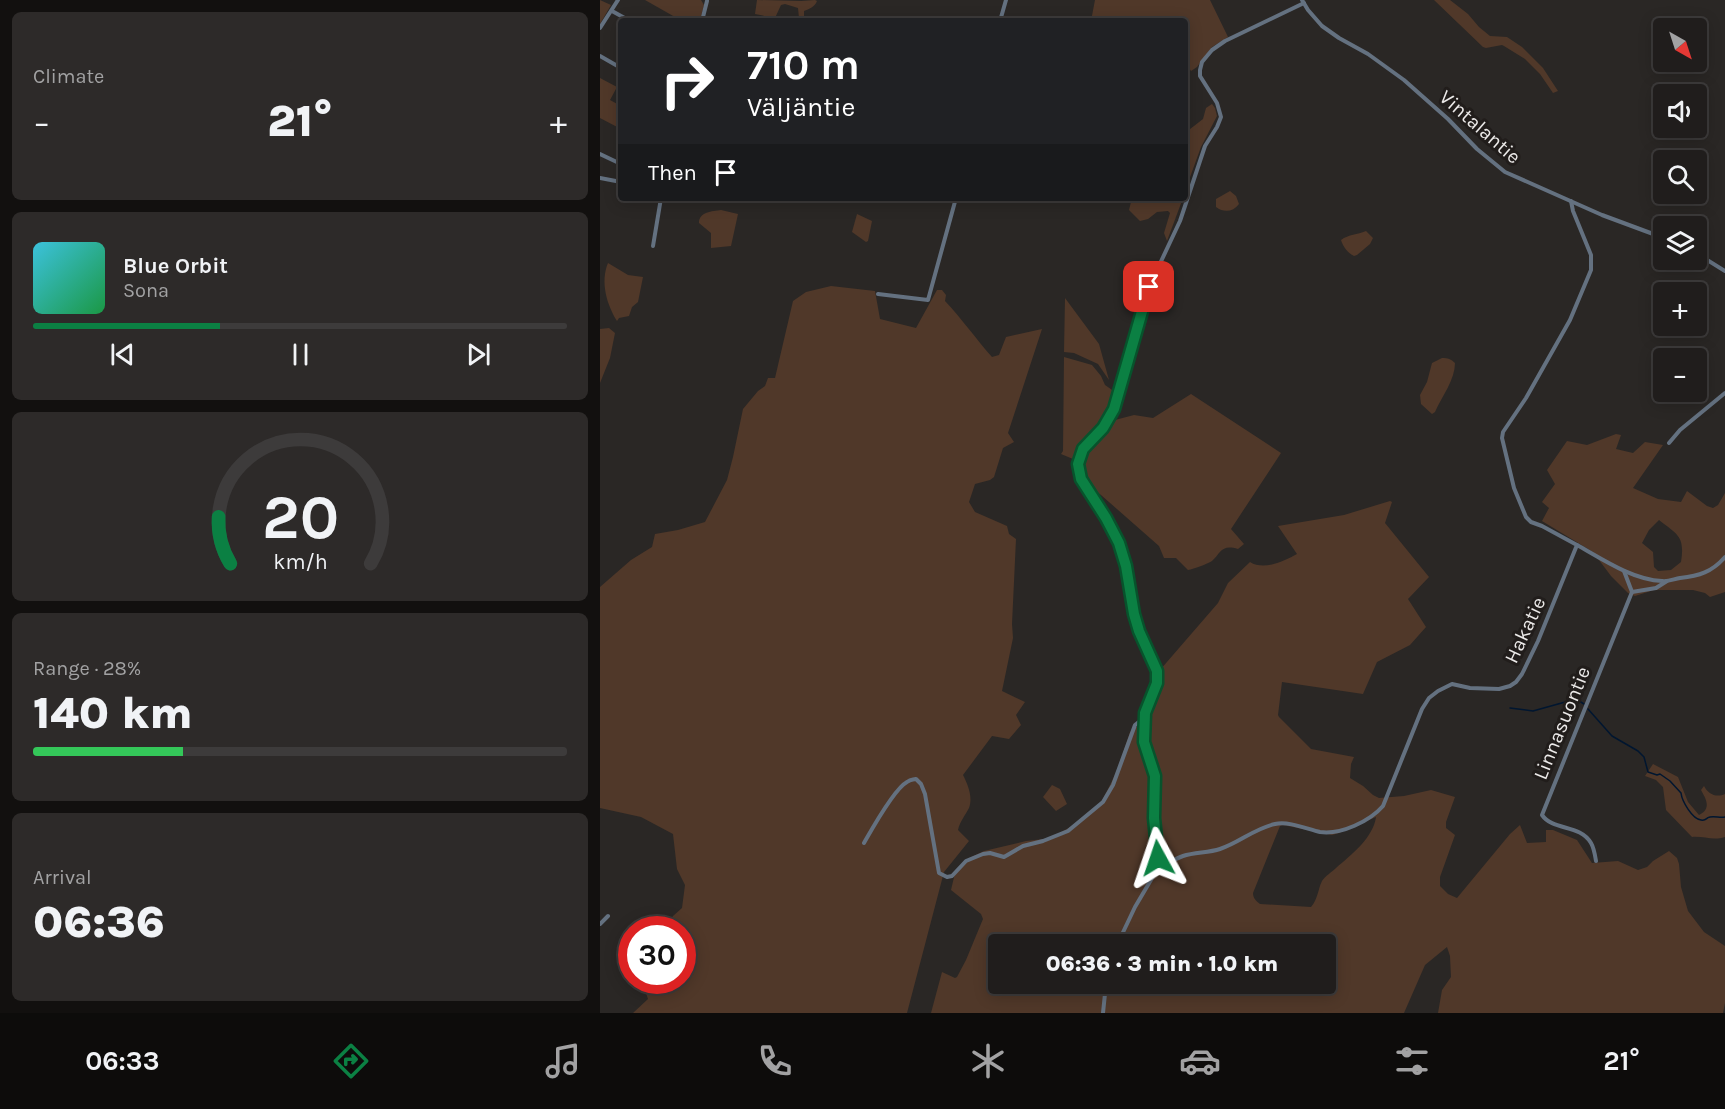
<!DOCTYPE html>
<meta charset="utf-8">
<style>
body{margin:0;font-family:Karla,sans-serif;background:#2d2a29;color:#f1f3f6;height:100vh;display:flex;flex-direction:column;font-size:22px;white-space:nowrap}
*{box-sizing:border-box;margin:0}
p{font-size:20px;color:#a2a2a3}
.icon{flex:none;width:33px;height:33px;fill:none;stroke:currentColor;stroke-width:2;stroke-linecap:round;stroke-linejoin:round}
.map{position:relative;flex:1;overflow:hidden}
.drawer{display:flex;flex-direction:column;gap:12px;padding:12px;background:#12100f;width:600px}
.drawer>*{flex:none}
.top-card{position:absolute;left:18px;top:18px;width:570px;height:183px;border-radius:6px;box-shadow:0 3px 15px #0003,0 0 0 2px #3d3b3b;background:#202124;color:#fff;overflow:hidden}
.needle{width:39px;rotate:141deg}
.controls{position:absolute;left:1053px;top:18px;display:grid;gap:12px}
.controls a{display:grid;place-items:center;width:54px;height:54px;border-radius:6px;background:#201d1c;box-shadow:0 3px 15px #0003,0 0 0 2px #3d3b3b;font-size:30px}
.speed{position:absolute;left:18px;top:916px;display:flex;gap:12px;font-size:30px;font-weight:700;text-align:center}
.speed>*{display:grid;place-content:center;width:78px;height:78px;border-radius:50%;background:#201d1c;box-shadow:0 3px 15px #0003,0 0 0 2px #3d3b3b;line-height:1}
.speed .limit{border:9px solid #d22;background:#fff;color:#111}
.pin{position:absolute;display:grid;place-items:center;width:51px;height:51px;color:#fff;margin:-26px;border-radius:12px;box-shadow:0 3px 9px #0006}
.me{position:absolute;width:66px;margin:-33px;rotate:355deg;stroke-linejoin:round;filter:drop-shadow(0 0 4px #0008)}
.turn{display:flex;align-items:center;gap:21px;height:126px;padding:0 30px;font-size:27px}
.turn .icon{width:78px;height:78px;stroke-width:2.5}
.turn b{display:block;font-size:42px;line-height:51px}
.then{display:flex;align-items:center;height:57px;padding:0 30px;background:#0003;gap:12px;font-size:22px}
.big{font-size:45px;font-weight:800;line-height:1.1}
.drawer .tile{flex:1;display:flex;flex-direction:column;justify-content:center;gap:9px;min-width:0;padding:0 21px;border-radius:9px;background:#2d2a29}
.drawer .dial{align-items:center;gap:0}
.dial svg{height:156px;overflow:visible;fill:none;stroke:#3d3b3b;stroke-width:7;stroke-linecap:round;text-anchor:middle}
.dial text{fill:#f1f3f6;stroke:none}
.song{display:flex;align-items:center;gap:18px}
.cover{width:72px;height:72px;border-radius:9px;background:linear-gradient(135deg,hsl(190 70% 55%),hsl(140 70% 35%))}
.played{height:6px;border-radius:3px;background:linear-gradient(90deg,#0b8043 35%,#3d3b3b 35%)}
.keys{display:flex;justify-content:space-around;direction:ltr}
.heat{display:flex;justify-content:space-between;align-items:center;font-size:33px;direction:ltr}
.charge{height:9px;border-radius:4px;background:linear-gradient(90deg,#34c759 28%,#3d3b3b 0)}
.trip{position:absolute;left:388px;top:934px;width:348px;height:60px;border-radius:6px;background:#201d1c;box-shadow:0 3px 15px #0003,0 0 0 2px #3d3b3b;font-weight:800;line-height:60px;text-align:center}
.tab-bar{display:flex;height:96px;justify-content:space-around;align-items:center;background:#0d0c0b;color:#a2a2a3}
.tab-bar .icon{width:42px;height:42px}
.tab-bar .on{color:#0b8043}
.tab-bar b{font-size:27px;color:#f1f3f6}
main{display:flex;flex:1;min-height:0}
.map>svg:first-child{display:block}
</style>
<main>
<section class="drawer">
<div class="tile"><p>Climate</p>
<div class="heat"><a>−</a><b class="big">21°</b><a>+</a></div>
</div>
<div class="tile">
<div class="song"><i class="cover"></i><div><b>Blue Orbit</b><p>Sona</p></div></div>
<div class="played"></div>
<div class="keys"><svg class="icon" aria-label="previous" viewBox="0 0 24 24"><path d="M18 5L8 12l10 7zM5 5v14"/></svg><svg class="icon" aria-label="pause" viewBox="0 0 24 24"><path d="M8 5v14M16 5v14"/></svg><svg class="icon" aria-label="next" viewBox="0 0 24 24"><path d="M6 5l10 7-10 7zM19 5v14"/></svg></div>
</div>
<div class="tile dial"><svg viewBox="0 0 100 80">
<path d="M14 69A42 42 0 1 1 86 69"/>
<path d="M14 69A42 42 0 0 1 8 45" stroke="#0b8043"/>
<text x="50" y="56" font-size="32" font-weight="700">20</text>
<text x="50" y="72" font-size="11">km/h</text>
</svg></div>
<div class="tile"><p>Range · 28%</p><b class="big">140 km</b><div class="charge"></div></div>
<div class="tile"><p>Arrival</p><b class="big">06:36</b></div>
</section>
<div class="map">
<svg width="1125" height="1013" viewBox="0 0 1125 1013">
<rect width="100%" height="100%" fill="#2a2725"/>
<g fill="#503829" fill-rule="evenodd">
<path d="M0 0 11 5 0 24Z"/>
<path d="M45 0H101L104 5 100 21H82Z"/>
<path d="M157 0 201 1 215 0 217 1C215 7 209 9 204 11V18L201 20 199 18 198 8 185 4 181 5 175 18 155 14Z"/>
<path d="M495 0H610L628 37 612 47 597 67 591 71 585 62V21H491Z"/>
<path d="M834 0H850L868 14 879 27 890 36 907 37 922 47 943 68 958 91 953 93 940 74 925 59 904 46 902 45 886 48 883 47Z"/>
<path d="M0 78 17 87 10 100 21 106V129L0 118Z"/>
<path d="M612 104 615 108 617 116 601 147 585 191V133L603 119 606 108Z"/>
<path d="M630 191 636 196 639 204C633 212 624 213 616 207V199Z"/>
<path d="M532 198H583L567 241 564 233 570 213 568 211 557 212 548 219 540 221 529 210Z"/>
<path d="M121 210 138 214 131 246 111 248V233L99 223C99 212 112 211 121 210Z"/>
<path d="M257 214 272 221 268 241 266 242 252 232Z"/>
<path d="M766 231 773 238 770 244 757 255 754 256C748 253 743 247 741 240 749 234 757 235 766 231Z"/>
<path d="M8 263 28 275 43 277 38 302 32 307 29 316 19 318 17 321C7 305 0 282 8 263Z"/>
<path d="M231 286 275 291 280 319 316 328 337 290H342L346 295 345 301C362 319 376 339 392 357L399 355 406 337 442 329 408 433 414 442 403 448 394 477 390 480 375 484 369 502 375 512 407 526 409 534 416 539 412 624 413 638 402 691 425 702 416 715 421 725 409 739 392 736 363 775C368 785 373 797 369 808 365 816 360 821 358 830L369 841 344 872 307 1013H33L48 999 42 981H82V930H65L73 916 82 908 85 885 77 869 73 834 41 817 0 808V587L31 560 52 547 55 534 78 530 105 522 127 480 133 457 143 409 158 391 165 386 168 378H175L193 301 206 292Z"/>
<path d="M465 298 499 344 509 380 498 364 474 353 464 352Z"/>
<path d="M9 328 15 333 10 358 0 383V329Z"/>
<path d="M464 357 492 365 501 376 505 385 515 392C513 405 509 417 501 428 493 438 482 447 477 459H473L461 454 463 451Z"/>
<path d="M842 358C848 358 851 359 855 363 855 380 842 396 835 412L832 414 821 404 820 395 827 382 832 363Z"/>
<path d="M591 394 681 453 631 529 644 544 638 549C621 544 621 553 612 561 607 564 594 569 588 570L576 558H564L559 546 501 495 497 492 494 494C467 452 498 452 515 420L534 415 553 418Z"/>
<path d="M1016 434 1021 435 1016 449 1033 453 1045 442 1063 445 1033 488 1058 499 1081 502 1087 491 1107 506 1113 508 1118 505 1125 493V592L1110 597 1105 593 1093 590H1054L1035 596 1028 593 1011 576 993 552 942 521 949 508 942 502 955 484 947 470 967 441 987 445ZM1059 520C1078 535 1085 536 1081 562L1071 570 1058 571 1054 567 1053 552 1042 543 1049 530Z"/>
<path d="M790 501 792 502 785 523 829 577 808 599 826 627 810 645 777 662 763 694 682 682 678 715 679 717 711 749 754 757 751 764 750 778 763 786 773 795 779 798 804 796 831 790 855 797 846 822V828L855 835 840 877V886L848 894 857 898 910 834 920 825 927 843 946 842V830H953L977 840 992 863 1018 861 1038 870 1047 867 1053 861 1069 851 1077 858 1079 864 1081 887 1088 911 1104 932 1125 946V1003L1123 1013H838L842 990 851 977 850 956 847 947 825 965 804 1013H331L342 972 355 978 357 977 366 960 383 919 381 914 351 890 355 873 369 858 384 851 426 841 444 839 456 835 472 826 501 803 517 771 530 732 548 718 561 680 560 670 618 603 628 583 650 562C664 571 684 561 697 554L678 526 744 515ZM776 817C773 838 752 854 736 868 732 872 725 876 722 881 718 889 718 899 711 907L660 904C656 901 653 898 653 893L680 826 683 825 732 835 739 833ZM399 945H726V984H399Z"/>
<path d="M1053 764 1078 777 1088 802 1099 815C1112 809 1106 799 1101 790L1104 786C1108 794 1116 798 1125 794V837C1113 841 1104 836 1092 837L1066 810 1063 787 1056 780 1045 776Z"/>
<path d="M452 785 460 789 467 804 456 811 443 797Z"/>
</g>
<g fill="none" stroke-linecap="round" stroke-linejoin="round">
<g stroke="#001630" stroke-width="1.5">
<path d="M910 708 933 711 976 699 984 704"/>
<path d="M988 709 1012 736 1038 751 1044 757 1048 772 1057 775 1060 774 1070 781 1081 793C1082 801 1092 819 1101 820 1107 821 1105 818 1110 817 1115 816 1120 818 1125 817"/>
</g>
<g stroke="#647180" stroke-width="4">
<path d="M702 0 708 10 722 26 739 38 768 54 804 80 848 119 877 149 905 172 1002 215 1064 238"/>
<path d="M12 11 30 21"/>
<path d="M102 21 107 1"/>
<path d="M400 21 406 0"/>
<path d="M0 28 18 0"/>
<path d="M0 56 21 68"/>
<path d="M19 85 21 83"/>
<path d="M0 154 21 164"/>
<path d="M0 178 21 182"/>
<path d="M53 246 61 198"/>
<path d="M1096 253 1125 271"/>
<path d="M278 294 328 300 356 198"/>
<path d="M1069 443 1080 430 1125 393"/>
<path d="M977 545C1002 559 1033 580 1062 581 1068 582 1074 579 1080 578 1099 576 1112 572 1125 557"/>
<path d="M1032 592 1056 588 1067 581"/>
<path d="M264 843C272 829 294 789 307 782 311 779 312 780 316 779L321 784 325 794 339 873 347 877 352 876 366 861 383 854 390 853 404 857 423 846 443 841 468 831 503 802 513 785 535 725 545 717"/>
<path d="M996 861C995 855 994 848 991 843 980 824 953 831 942 815L1032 592 1024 571"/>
<path d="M558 868C567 865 574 859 583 856 595 852 608 853 620 849 639 843 655 828 675 824 689 821 707 829 720 832 741 835 770 821 783 806L822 709 829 698 838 691 852 684 870 688 899 689 910 686 916 682 922 674 938 641 977 545 942 526 931 522 926 517 914 488 902 438 903 432 926 398 970 320 991 270V255L973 211 971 201"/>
<path d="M0 924 8 916"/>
<path d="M517 945 535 907 558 868 554 818 555 776 544 742 545 713 557 683 558 676 555 664 539 631 534 614 526 566 519 543 506 518 481 479 479 469V458L483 449 503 428 514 409 549 287 580 221 605 146 617 127 621 117 617 103 600 76V70L602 62 612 50 625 41 704 3"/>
<path d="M503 1013 506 984"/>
</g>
</g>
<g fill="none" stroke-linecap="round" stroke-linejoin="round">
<defs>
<path id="route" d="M549 287 514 409 503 428 483 449 478 464 481 479 506 518 519 543 526 566 534 614 539 631 557 671V683L545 713 544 742 555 776 554 818 558 858"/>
</defs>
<use href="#route" stroke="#07532c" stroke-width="15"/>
<use href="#route" stroke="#0b8043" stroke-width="10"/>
</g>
<g text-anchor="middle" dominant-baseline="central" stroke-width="6" stroke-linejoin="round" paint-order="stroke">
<g font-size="20" fill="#eceae9" stroke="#211d1b">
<text transform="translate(880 127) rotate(41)">Vintalantie</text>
<text transform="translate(925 630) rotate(-65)">Hakatie</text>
<text transform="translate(962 723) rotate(-68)">Linnasuontie</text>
</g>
</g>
</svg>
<div class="controls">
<a><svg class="needle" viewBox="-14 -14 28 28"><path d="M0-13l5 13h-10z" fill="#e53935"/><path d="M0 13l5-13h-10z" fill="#a2a2a3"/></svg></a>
<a><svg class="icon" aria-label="sound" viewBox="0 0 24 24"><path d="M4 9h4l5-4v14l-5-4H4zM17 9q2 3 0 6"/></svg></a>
<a><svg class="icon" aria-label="search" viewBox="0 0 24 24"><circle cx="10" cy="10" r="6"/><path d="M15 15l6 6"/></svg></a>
<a><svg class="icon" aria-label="layers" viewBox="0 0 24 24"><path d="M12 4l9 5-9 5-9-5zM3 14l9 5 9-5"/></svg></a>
<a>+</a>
<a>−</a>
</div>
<div class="speed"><div class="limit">30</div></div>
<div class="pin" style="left:549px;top:287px;background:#d93025"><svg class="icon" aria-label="arrive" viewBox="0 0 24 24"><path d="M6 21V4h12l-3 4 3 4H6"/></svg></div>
<svg class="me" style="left:558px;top:858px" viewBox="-20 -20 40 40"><path d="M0-17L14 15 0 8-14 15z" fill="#0b8043" stroke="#fff" stroke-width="4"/></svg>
<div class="trip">06:36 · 3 min · 1.0 km</div>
<div class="top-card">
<div class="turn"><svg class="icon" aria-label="right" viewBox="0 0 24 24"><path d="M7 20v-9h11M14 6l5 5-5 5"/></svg><div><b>710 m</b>Väljäntie</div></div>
<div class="then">Then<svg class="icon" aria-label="arrive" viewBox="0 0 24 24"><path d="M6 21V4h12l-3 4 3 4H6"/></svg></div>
</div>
</div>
</main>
<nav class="tab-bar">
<b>06:33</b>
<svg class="icon on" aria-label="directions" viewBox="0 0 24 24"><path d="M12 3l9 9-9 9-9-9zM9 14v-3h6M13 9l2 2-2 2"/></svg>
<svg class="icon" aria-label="music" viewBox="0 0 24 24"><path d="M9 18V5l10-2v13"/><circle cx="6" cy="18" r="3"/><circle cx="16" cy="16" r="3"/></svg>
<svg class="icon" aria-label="phone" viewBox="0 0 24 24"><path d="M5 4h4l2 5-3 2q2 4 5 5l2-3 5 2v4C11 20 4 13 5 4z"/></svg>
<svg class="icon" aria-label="climate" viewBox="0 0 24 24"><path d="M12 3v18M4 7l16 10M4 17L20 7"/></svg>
<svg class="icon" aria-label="car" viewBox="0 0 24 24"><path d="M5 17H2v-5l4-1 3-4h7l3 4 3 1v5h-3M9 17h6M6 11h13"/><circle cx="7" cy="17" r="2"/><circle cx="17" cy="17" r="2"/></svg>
<svg class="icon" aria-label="filters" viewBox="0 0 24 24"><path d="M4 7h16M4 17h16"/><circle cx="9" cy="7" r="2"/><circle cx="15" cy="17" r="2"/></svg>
<b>21°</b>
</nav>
